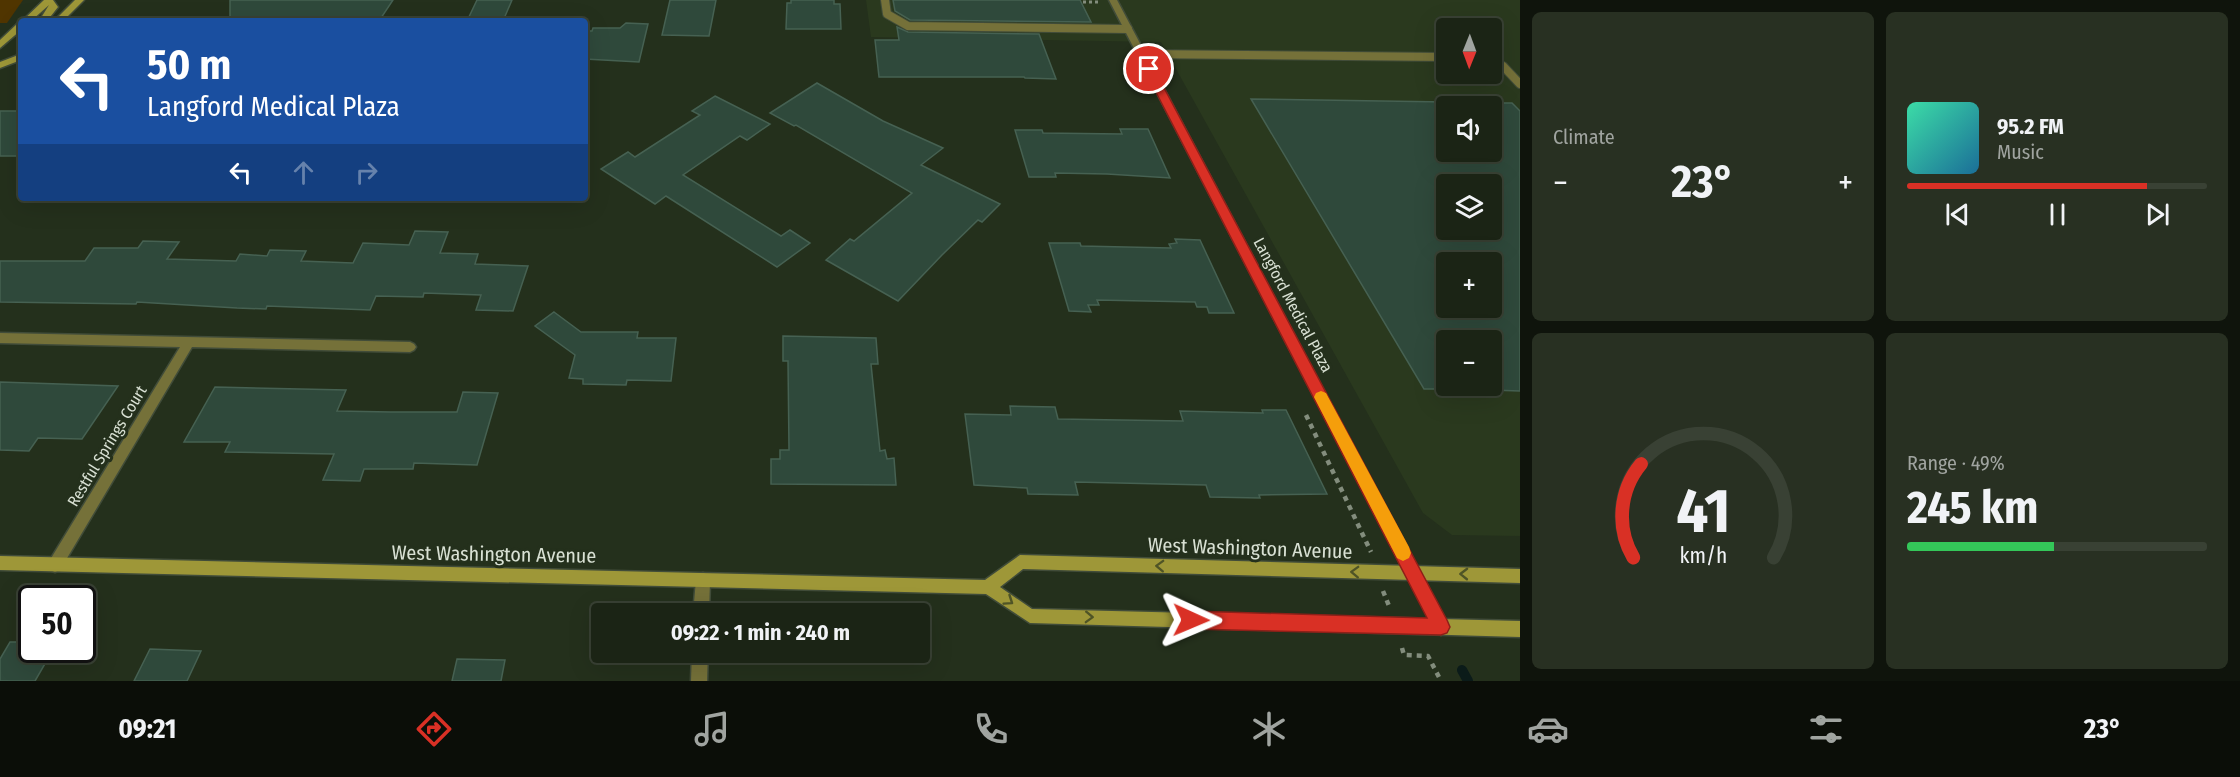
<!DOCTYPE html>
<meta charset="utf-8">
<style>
body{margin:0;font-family:"Fira Sans Condensed",sans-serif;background:#283022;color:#f1f3f6;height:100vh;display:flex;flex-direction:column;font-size:22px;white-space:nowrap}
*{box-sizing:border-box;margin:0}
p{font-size:20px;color:#a0a4a0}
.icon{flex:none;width:33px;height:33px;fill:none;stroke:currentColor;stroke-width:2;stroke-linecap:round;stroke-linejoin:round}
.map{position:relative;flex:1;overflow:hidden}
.side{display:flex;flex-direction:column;gap:12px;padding:12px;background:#0f140c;width:720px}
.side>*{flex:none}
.hud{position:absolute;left:18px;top:18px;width:570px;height:183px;border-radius:6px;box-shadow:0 6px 24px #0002,0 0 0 2px #394134;background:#1a4fa0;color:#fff;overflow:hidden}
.needle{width:39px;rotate:181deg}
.controls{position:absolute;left:1436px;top:18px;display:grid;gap:12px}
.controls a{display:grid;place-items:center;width:66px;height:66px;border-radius:6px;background:#1b2415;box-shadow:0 6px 24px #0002,0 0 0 2px #394134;font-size:30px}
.speed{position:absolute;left:18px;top:585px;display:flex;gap:12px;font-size:30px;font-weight:700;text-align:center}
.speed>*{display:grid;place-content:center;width:78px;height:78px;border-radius:50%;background:#1b2415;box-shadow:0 6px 24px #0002,0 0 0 2px #394134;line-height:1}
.speed .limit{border:3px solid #111;border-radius:9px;background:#fff;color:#111}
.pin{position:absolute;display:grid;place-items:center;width:51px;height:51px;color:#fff;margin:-26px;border:3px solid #fff;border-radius:50%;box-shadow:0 2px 6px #0007}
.me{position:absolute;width:66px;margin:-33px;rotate:91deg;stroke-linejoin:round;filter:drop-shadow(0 0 4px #0008)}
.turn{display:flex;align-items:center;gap:21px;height:126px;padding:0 30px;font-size:27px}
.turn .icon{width:78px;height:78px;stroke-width:2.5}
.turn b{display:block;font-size:42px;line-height:51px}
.lanes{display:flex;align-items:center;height:57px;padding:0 30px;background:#0003;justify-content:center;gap:30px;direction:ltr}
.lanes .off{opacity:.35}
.big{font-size:45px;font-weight:700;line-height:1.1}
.side .tile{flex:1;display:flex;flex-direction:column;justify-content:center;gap:9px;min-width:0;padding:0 21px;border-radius:9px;background:#283022}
.side .dial{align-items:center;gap:0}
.dial svg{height:156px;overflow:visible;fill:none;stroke:#394134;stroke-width:7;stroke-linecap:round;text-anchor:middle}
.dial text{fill:#f1f3f6;stroke:none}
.song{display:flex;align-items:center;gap:18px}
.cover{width:72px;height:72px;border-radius:9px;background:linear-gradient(135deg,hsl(160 70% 55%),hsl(200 70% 35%))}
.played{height:6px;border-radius:3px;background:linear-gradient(90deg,#d93025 80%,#394134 80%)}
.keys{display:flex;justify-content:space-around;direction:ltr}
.heat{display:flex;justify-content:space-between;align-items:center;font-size:33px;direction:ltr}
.charge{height:9px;border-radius:4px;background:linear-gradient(90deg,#34c759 49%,#394134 0)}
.side .tiles{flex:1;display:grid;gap:12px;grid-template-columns:repeat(2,1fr)}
.trip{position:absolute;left:591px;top:603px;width:339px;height:60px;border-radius:6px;background:#1b2415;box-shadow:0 6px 24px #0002,0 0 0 2px #394134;font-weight:700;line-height:60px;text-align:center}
.tabs{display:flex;height:96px;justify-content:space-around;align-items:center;background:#0b0e08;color:#a0a4a0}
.tabs .icon{width:42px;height:42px}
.tabs .active{color:#d93025}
.tabs b{font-size:27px;color:#f1f3f6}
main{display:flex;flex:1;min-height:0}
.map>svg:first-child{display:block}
</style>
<main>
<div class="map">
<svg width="1520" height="681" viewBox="0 0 1520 681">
<rect width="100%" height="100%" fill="#24301c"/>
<path fill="#2a391e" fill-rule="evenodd" d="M866 0H1520V536L1452 535 1423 513 1161 42 871 37ZM1446 28H1491V74H1446ZM1446 106H1491V152H1446ZM1446 184H1491V230H1446ZM1446 262H1491V308H1446ZM1446 340H1491V386H1446Z"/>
<path fill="#503500" d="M0 0H23L7 23H0Z"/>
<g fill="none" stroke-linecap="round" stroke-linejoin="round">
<path stroke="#0b1b19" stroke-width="10" d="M1462 670 1468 681"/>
</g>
<g fill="#2f493b" stroke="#466152" stroke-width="1.5" fill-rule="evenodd">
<path d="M230 0H393L379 21 230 20Z"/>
<path d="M477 0H512L503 21H467Z"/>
<path d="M670 0H716L709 36 662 35Z"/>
<path d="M791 0H834V4H840L841 29H786L787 3H791Z"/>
<path d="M893 0H1080L1091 22 910 20 895 11Z"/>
<path d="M626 23 648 24 639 62 585 59V31H592L593 28H620Z"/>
<path d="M897 27 908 32 1039 34 1056 79 1025 78 1024 77H879L875 40H899Z"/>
<path d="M817 83 883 121 943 148 921 165 1000 204 982 222 978 220 942 255 898 301 826 260 850 239 854 241 912 193 796 125 794 126 770 113Z"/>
<path d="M715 96 770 124 747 140 740 136 683 175 781 236 790 230 810 243 777 267 666 196 655 204 601 169 628 152 635 157 700 115 692 111Z"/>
<path d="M1251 99 1446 102V152H1491V103H1512L1520 111V391L1491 390V340H1446V389H1424ZM1446 184H1491V230H1446ZM1446 262H1491V308H1446Z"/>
<rect x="0" y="111" width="21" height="45"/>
<path d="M1120 129H1148L1170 178 1107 174 1055 173 1056 177H1029L1015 130H1042L1043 133 1122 134Z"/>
<path d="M415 231 448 232 440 253 478 254 475 264 528 266 513 311 476 310 481 295 424 293 423 297 376 296 370 310 267 306 266 309 237 308 137 302 136 304 0 302V261H85L94 248H138L143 241 179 242 167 259 236 261 240 254 267 256 270 250 306 251 301 261 353 263 363 243 409 245Z"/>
<path d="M1175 239 1200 240 1234 313H1209L1207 307H1197L1195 302 1097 300 1099 305H1088L1091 312 1069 311 1049 243H1080L1081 246 1171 248 1169 244 1177 243Z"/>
<path d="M554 312 581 332H638L637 338H676L671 381 627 380 626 385 583 384V379L569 378 575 355 535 326Z"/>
<path d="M783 336 876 338 878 364H871L880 451 885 450 887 459 894 458 896 485 771 484V459H780V450H789L788 361H783Z"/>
<path d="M0 382 60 384 118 386 82 439 38 438 29 451 0 450Z"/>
<path d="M215 387 346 390 337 411 391 412H457L463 392 498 393 477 465 414 463 413 469H364L360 481 323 480 334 454 225 452 230 442H184Z"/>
<path d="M1010 406 1055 407 1058 419 1183 421 1180 411 1263 413 1262 410H1286L1327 494 1259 495 1260 498 1210 497 1206 485 1075 482 1078 495 1028 494 1027 488 974 485 965 414 1011 415Z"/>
<path d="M10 642H32V650H53L35 681H0V659Z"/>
<path d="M150 649 201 651 187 681H134Z"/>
<path d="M457 659 505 660 501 681H452Z"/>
</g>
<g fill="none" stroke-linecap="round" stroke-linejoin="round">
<defs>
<g id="service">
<path d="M885 0 887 14 908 26 1128 29"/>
<path d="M1141 54 1446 57"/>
<path d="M1491 61 1503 66 1520 84"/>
</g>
<g id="minor">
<path d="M1109 0H1117L1446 622 1449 627 1446 632 1441 635 1436 632Z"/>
<path d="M0 333 410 342 414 344 416 347 414 350 410 352 192 347 60 570 55 572 50 570 48 565 50 560 180 347 0 343Z"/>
<path d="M703 573 708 575 710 580 709 614H693L696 580 698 575Z"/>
<path d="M692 652H708L707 681H691Z"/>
</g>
<g id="secondary">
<path d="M44 0H53L58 7 47 21H39L49 5 31 21H22Z"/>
<path d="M75 0H84L63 21H54Z"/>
<path d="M18 23H21V30L0 48V40Z"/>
<path d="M21 54V60L0 68V62Z"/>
<path d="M1020 555 1520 569V583L1023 569 1000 587 1032 609 1520 621V637L1030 623 986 594 0 570V556L985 580Z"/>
</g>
</defs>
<use href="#service" stroke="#414c39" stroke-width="10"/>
<use href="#minor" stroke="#414c39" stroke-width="3"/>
<use href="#secondary" stroke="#414c39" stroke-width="3"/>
<path stroke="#838d7d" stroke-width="3" stroke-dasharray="3 3" stroke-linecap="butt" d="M1083 2H1098"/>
<g stroke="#838d7d" stroke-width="4.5" stroke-dasharray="5 5" stroke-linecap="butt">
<path d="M1306 415 1371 552"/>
<path d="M1383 591 1389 606"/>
<path d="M1402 648 1404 655 1428 656 1441 681"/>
</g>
<use href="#service" stroke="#757139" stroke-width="8"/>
<use href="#minor" fill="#757139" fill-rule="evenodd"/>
<use href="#secondary" fill="#9e9738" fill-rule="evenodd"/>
</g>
<defs><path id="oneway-chevron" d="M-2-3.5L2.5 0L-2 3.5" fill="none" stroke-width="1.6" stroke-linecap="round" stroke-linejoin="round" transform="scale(1.5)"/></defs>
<g stroke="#4f5426">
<use href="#oneway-chevron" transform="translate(1160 566) rotate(-178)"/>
<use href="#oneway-chevron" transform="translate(1355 572) rotate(-178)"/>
<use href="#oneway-chevron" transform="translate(1464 574) rotate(-179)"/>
<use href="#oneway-chevron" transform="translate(1009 601) rotate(34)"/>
<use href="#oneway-chevron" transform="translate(1089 617) rotate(2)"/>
</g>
<path fill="#d93025" stroke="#8d1f18" stroke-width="1.5" d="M1146 67 1154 69 1447 620 1450 627 1447 633 1441 635 1191 629 1185 626 1182 620 1185 614 1191 611 1427 618 1144 69Z"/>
<path fill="#f59e0b" d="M1321 391 1326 393 1409 547 1411 553 1409 558 1403 561 1397 558 1314 397 1316 393Z"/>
<g text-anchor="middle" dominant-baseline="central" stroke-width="6" stroke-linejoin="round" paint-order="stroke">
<g font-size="16" fill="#d9e1d4" stroke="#24301c">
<text transform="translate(1293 305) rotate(62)">Langford Medical Plaza</text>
<text transform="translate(107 446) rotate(-59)">Restful Springs Court</text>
</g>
<g font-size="20" fill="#d9e1d4" stroke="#24301c">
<text transform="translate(1250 548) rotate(2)">West Washington Avenue</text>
<text transform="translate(494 554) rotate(1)">West Washington Avenue</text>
</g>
</g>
</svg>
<div class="controls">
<a><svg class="needle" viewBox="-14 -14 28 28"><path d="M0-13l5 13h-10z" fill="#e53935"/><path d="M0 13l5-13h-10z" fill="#a0a4a0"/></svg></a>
<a><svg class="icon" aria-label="sound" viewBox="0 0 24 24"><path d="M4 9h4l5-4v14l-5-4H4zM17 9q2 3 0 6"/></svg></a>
<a><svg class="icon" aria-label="layers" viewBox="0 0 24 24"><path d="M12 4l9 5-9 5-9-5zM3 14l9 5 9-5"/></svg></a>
<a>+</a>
<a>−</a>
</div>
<div class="speed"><div class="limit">50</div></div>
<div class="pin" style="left:1149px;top:69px;background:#d93025"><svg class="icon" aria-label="arrive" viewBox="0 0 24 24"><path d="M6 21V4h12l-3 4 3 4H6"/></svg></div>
<svg class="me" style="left:1191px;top:620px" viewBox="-20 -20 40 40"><path d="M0-17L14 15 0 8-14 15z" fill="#d93025" stroke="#fff" stroke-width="4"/></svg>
<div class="trip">09:22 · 1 min · 240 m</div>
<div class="hud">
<div class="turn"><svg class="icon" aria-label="left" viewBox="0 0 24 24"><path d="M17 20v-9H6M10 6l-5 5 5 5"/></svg><div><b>50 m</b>Langford Medical Plaza</div></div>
<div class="lanes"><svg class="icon" aria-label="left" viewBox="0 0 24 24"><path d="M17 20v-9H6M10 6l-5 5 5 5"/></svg><svg class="icon off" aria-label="ahead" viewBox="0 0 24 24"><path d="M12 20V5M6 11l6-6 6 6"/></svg><svg class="icon off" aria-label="right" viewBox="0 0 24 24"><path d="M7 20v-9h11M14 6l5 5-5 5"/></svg></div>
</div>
</div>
<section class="side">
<div class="tiles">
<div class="tile"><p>Climate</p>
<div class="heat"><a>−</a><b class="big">23°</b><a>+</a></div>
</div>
<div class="tile">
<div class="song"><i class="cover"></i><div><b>95.2 FM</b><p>Music</p></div></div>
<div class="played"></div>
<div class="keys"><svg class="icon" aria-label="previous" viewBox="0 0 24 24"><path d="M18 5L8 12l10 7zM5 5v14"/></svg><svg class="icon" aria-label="pause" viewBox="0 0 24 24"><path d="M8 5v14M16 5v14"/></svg><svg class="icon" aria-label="next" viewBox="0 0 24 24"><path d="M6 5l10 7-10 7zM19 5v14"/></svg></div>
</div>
<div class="tile dial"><svg viewBox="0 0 100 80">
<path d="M14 69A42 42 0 1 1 86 69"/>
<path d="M14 69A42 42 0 0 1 18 21" stroke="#d93025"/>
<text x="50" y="56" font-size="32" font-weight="700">41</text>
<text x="50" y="72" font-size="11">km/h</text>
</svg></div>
<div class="tile"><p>Range · 49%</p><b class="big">245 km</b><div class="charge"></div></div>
</div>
</section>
</main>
<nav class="tabs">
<b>09:21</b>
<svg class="icon active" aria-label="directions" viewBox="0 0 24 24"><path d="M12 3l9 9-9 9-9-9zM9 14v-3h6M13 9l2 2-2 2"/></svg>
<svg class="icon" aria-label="music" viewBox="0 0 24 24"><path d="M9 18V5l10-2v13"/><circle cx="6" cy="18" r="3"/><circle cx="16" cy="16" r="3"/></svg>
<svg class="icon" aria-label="phone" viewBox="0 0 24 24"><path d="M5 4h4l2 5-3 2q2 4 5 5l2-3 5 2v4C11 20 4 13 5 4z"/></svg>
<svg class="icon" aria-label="climate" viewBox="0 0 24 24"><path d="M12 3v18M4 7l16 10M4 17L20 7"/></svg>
<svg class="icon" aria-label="car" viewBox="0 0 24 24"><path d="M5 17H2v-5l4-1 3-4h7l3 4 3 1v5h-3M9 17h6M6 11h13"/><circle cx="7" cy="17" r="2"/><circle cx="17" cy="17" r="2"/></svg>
<svg class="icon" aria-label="filters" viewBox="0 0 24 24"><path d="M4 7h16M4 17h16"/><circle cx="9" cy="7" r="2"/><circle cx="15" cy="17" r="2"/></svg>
<b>23°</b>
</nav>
